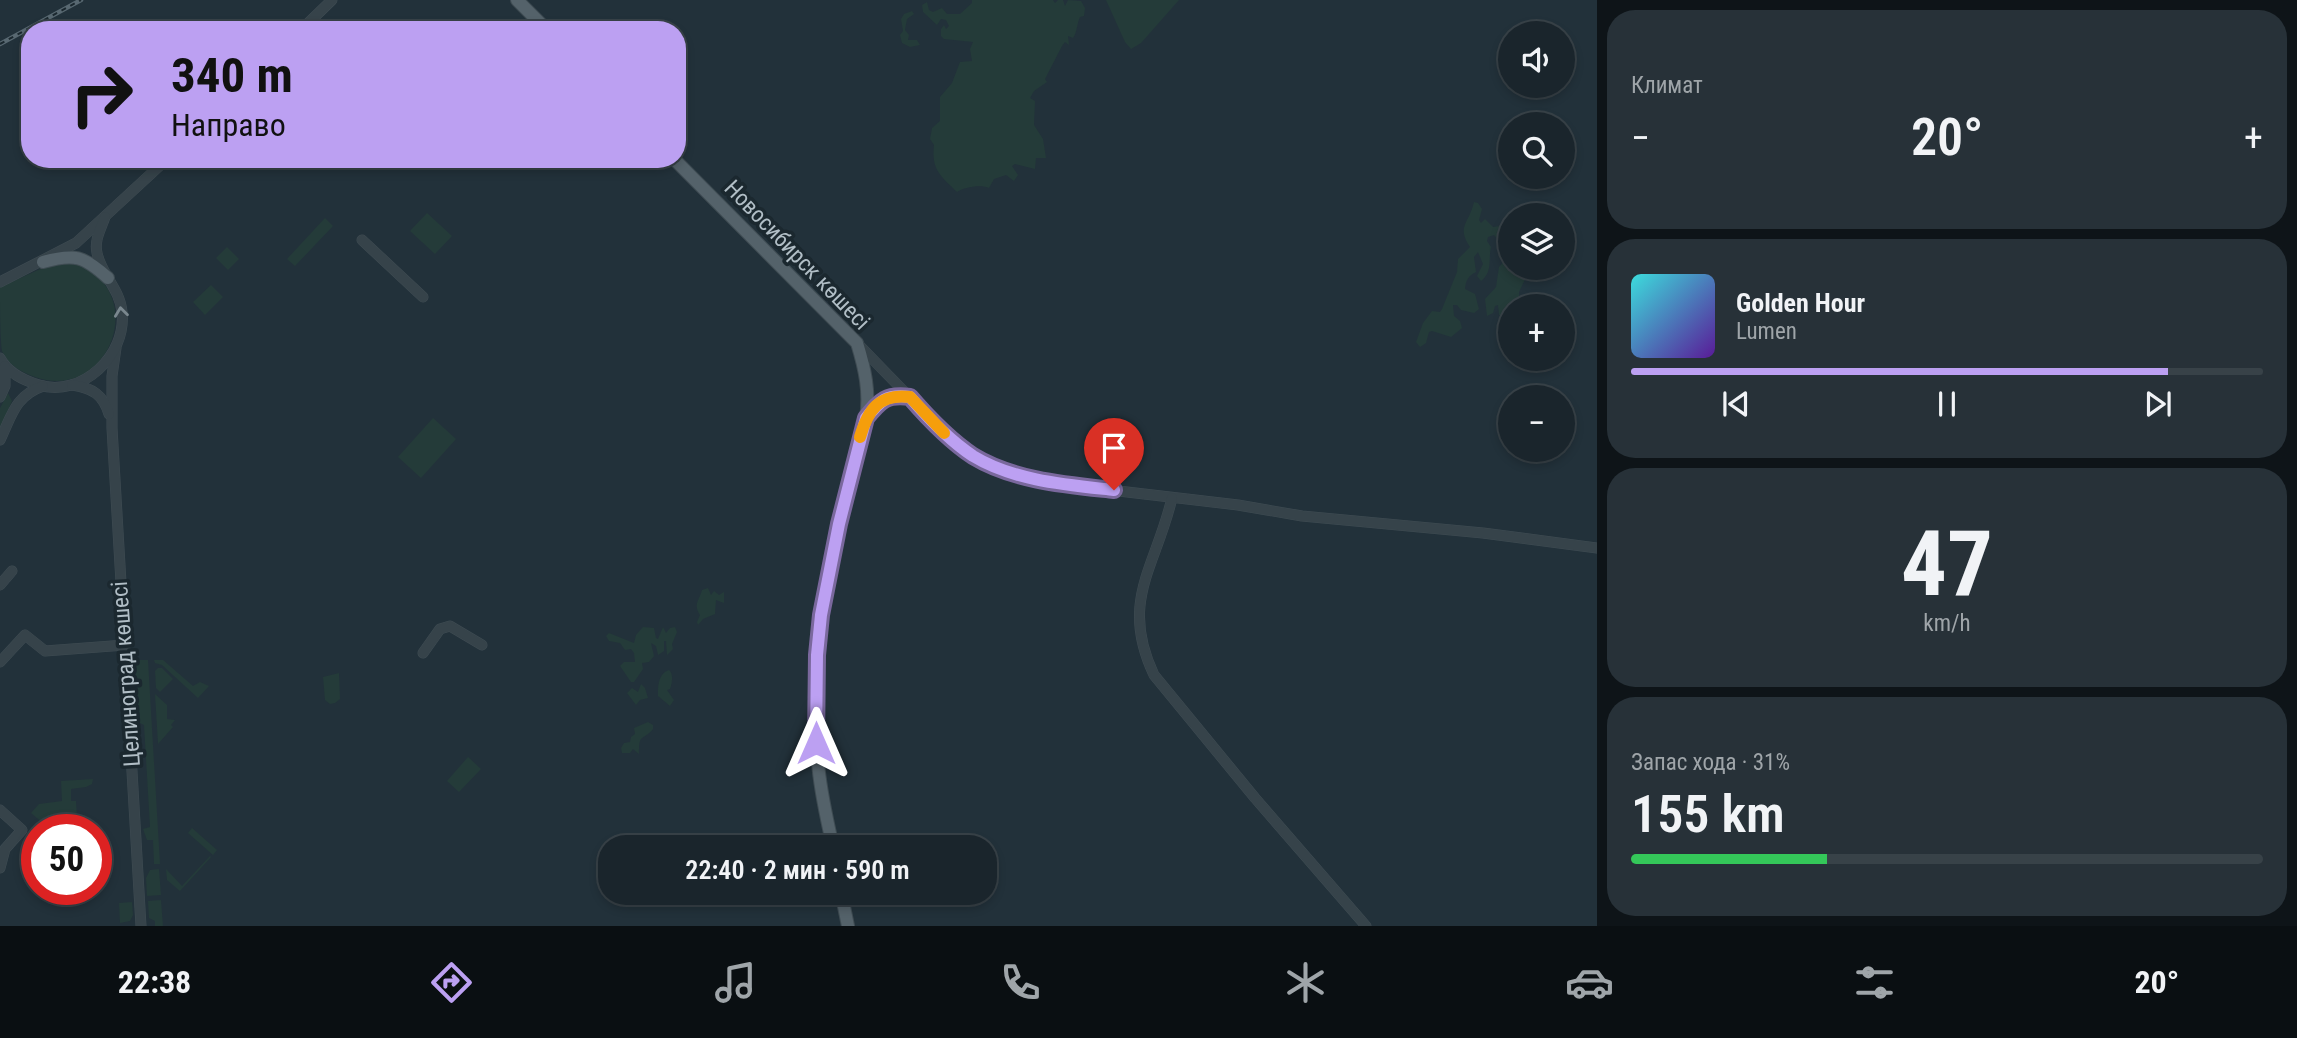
<!DOCTYPE html>
<html lang="ru">
<meta charset="utf-8">
<style>
body{margin:0;font-family:"Roboto Condensed",sans-serif;background:#273138;color:#f1f3f6;height:100vh;display:flex;flex-direction:column;font-size:26px;white-space:nowrap}
*{box-sizing:border-box;margin:0}
p{font-size:23px;color:#9fa5a9}
.icon{flex:none;width:38px;height:38px;fill:none;stroke:currentColor;stroke-width:2;stroke-linecap:round;stroke-linejoin:round}
.map{position:relative;flex:1;overflow:hidden}
.panel{display:flex;flex-direction:column;gap:10px;padding:10px;background:#0e1418;width:700px}
.panel>*{flex:none}
.guide{position:absolute;left:21px;top:21px;width:665px;height:147px;border-radius:28px;box-shadow:0 4px 10px #0003,0 0 0 2px #384248;background:#bca0f2;color:#111;overflow:hidden}
.tools{position:absolute;left:1498px;top:21px;display:grid;gap:14px}
.tools a{display:grid;place-items:center;width:77px;height:77px;border-radius:50%;background:#1a252c;box-shadow:0 4px 10px #0003,0 0 0 2px #384248;font-size:35px}
.speed{position:absolute;left:21px;top:814px;display:flex;gap:14px;font-size:35px;font-weight:700;text-align:center}
.speed>*{display:grid;place-content:center;width:91px;height:91px;border-radius:50%;background:#1a252c;box-shadow:0 4px 10px #0003,0 0 0 2px #384248;line-height:1}
.speed .limit{border:10px solid #d22;background:#fff;color:#111}
.pin{position:absolute;display:grid;place-items:center;width:60px;height:60px;color:#fff;margin:-72px -30px;border-radius:50% 50% 50% 0;rotate:-45deg;box-shadow:0 0 7px #0007}
.pin .icon{rotate:45deg}
.me{position:absolute;width:77px;margin:-38px;rotate:0deg;stroke-linejoin:round;filter:drop-shadow(0 0 5px #0008)}
.turn{display:flex;align-items:center;gap:24px;height:147px;padding:0 35px;font-size:32px}
.turn .icon{width:91px;height:91px;stroke-width:2.5}
.turn b{display:block;font-size:49px;line-height:60px}
.big{font-size:52px;font-weight:600;line-height:1.1}
.panel .tile{flex:1;display:flex;flex-direction:column;justify-content:center;gap:10px;min-width:0;padding:0 24px;border-radius:28px;background:#273138}
.panel .dial{align-items:center;gap:0}
.dial b{font-size:91px;line-height:1}
.song{display:flex;align-items:center;gap:21px}
.cover{width:84px;height:84px;border-radius:10px;background:linear-gradient(135deg,hsl(180 70% 55%),hsl(270 70% 35%))}
.played{height:7px;border-radius:4px;background:linear-gradient(90deg,#bca0f2 85%,#384248 85%)}
.keys{display:flex;justify-content:space-around;direction:ltr}
.heat{display:flex;justify-content:space-between;align-items:center;font-size:38px;direction:ltr}
.charge{height:10px;border-radius:5px;background:linear-gradient(90deg,#34c759 31%,#384248 0)}
.trip{position:absolute;left:598px;top:835px;width:399px;height:70px;border-radius:28px;background:#1a252c;box-shadow:0 4px 10px #0003,0 0 0 2px #384248;font-weight:600;line-height:70px;text-align:center}
.dock{display:flex;height:112px;justify-content:space-around;align-items:center;background:#0a0f12;color:#9fa5a9}
.dock .icon{width:49px;height:49px}
.dock .active{color:#bca0f2}
.dock b{font-size:32px;color:#f1f3f6}
main{display:flex;flex:1;min-height:0}
.map>svg:first-child{display:block}
</style>
<main>
<div class="map">
<svg width="1597" height="926" viewBox="0 0 1597 926">
<rect width="100%" height="100%" fill="#22313a"/>
<g fill="#243b39">
<path d="M972 0H1053L1055 3 1058 0H1063L1065 6 1068 0 1081 1 1085 8 1084 16 1080 17C1077 23 1077 33 1073 38L1068 36 1069 45 1065 42 1062 46 1045 79 1047 82 1034 91 1030 98 1035 101 1034 125 1043 139 1046 158H1036L1035 169 1015 164 1012 166 1018 175 1014 181 1006 175 994 179 989 188C982 184 963 187 957 192 941 176 931 170 934 145L930 139 932 128 940 121V97L952 83 960 62 972 61 970 49 973 42 944 39 941 36V29L944 25 946 29 949 26 946 20 941 19 937 25 923 12 922 5 927 2 929 10 933 12 942 8 947 14H960L972 3Z"/>
<path d="M1106 0H1179L1141 43 1131 49 1125 42Z"/>
<path d="M912 11 914 14 907 19 905 30 909 35 908 40H917L920 45 910 47 902 43 900 35 903 31 901 19 904 14Z"/>
<path d="M1474 202 1478 203 1482 209 1479 220 1481 223 1485 219 1493 227 1500 226 1504 237 1507 236 1508 226 1510 225V246L1508 243 1502 245 1494 235 1488 237 1487 241 1491 247C1488 260 1493 272 1481 281L1477 276 1483 264 1478 252 1474 257 1476 272C1468 276 1466 280 1465 289L1475 294 1479 309 1474 313 1461 310 1457 305H1453L1454 316 1460 321 1462 328 1451 337 1432 331 1429 332 1426 343 1420 347 1416 342 1423 323 1432 311 1440 312 1442 309 1457 272 1458 259 1470 247C1456 226 1469 224 1474 202Z"/>
<path d="M427 213 452 236 435 254 410 231Z"/>
<path d="M325 218 333 226 295 266 287 259Z"/>
<path d="M227 247 239 259 228 270 216 258Z"/>
<path d="M1510 247V268H1526L1528 273 1519 292V300L1510 306V315H1499L1498 305 1495 306 1493 313 1487 316 1485 299 1496 287 1499 267 1509 256Z"/>
<path d="M68 261C154 285 111 404 35 377 21 372 8 365 2 351 0 341 0 301 0 287L54 263Z"/>
<path d="M211 285 223 297 205 315 193 302Z"/>
<path d="M8 393 12 401 0 430V408Z"/>
<path d="M433 418 456 439 421 478 398 457Z"/>
<path d="M708 588 711 595 714 591 719 595 724 592V603L716 600 715 614 703 619 698 625 697 622 700 615C693 604 699 601 702 590Z"/>
<path d="M643 627 654 628 656 638 658 639 663 627 666 633 670 628 675 627 677 632 672 644 673 649 667 655 666 641H664V651L658 655 656 646 651 643 654 656 649 662 642 663 643 669 634 682H631L620 666 624 662H635L634 653 631 649 625 650 620 643 609 641 606 636 609 633 634 643 636 635Z"/>
<path d="M138 660H148L160 864H154L153 840H147L143 829 150 827 144 725 136 721 133 665Z"/>
<path d="M154 660H163L193 686 200 682 209 686 198 698 162 665 155 663Z"/>
<path d="M158 668H162L173 679 160 692 156 688 155 671Z"/>
<path d="M669 670C674 674 672 684 670 689L667 690 674 700 670 706 658 696C658 686 658 674 669 670Z"/>
<path d="M339 673 340 699 335 703 330 704 325 700 323 677Z"/>
<path d="M641 684 645 688 648 698 640 700 636 705 627 693 632 688 638 692Z"/>
<path d="M155 694 167 705V719L175 720 171 725 173 727 158 744Z"/>
<path d="M648 722 653 725V729C642 742 639 732 639 754L633 749 630 753H622L621 748 624 743 630 742 631 737 635 734 634 728Z"/>
<path d="M468 757 481 769 459 792 447 781Z"/>
<path d="M93 779 92 784 86 787 71 789V801H76L77 816 57 817V823L69 822 62 829H50L31 813 39 804 62 801 61 781Z"/>
<path d="M192 828 217 850 213 855 188 833Z"/>
<path d="M210 856 211 857 180 891 167 880 166 869 182 886Z"/>
<path d="M159 869 161 895 147 896 146 878 150 870Z"/>
<path d="M161 900 163 926H155V921L149 918 148 901Z"/>
<path d="M132 902 133 915 130 921 120 923 119 903Z"/>
</g>
<g fill="none" stroke-linecap="round" stroke-linejoin="round">
<defs>
<g id="minor">
<path d="M301 30 332 0"/>
<path d="M362 240 423 297"/>
<path d="M0 282 76 243 167 159"/>
<path d="M858 344 952 441 976 457 1016 474 1093 488 1238 505 1302 516 1483 533 1597 548"/>
<path d="M116 348 112 376V428L141 926"/>
<path d="M0 358C8 373 23 380 39 385 82 398 127 355 122 312 120 289 101 274 97 253 94 240 101 229 105 217"/>
<path d="M72 385C93 388 103 395 109 414"/>
<path d="M0 397 5 386V366"/>
<path d="M866 418C880 401 888 394 910 397"/>
<path d="M0 440C12 415 15 396 43 386"/>
<path d="M1172 498C1156 567 1119 601 1154 675L1255 798 1366 926"/>
<path d="M0 585 12 571"/>
<path d="M423 653 440 629 450 626 482 645"/>
<path d="M0 662 25 635 45 651 125 645"/>
<path d="M0 810 22 830 5 849 0 868"/>
</g>
<g id="major">
<path d="M517 0 547 30"/>
<path d="M674 159 857 343C865 369 870 392 866 418 834 529 807 646 818 762 820 791 827 819 833 847"/>
<path d="M43 262C74 253 84 256 108 278"/>
<path d="M841 892 848 926"/>
</g>
</defs>
<use href="#minor" stroke="#3f4c53" stroke-width="11"/>
<use href="#major" stroke="#3f4c53" stroke-width="14"/>
<use href="#minor" stroke="#36434a" stroke-width="10"/>
<use href="#major" stroke="#54626a" stroke-width="12"/>
<defs>
<path id="rail" d="M0 44 81 0"/>
</defs>
<use href="#rail" stroke="#586871" stroke-width="4.5"/>
<use href="#rail" stroke="#1b282f" stroke-width="2" stroke-dasharray="5" stroke-linecap="butt"/>
</g>
<defs><path id="oneway-chevron" d="M-2-3.5L2.5 0L-2 3.5" fill="none" stroke-width="1.6" stroke-linecap="round" stroke-linejoin="round" transform="scale(1.75)"/></defs>
<use stroke="#7a878e" href="#oneway-chevron" transform="translate(121 312) rotate(-97)"/>
<g fill="none" stroke-linecap="round" stroke-linejoin="round">
<defs>
<path id="route" d="M816 743 817 655 821 615 839 524 866 418C881 400 886 394 910 397 929 419 949 440 973 456 1014 481 1068 485 1114 490"/>
</defs>
<use href="#route" stroke="#7a689d" stroke-width="18"/>
<use href="#route" stroke="#bca0f2" stroke-width="12"/>
<path stroke="#f59e0b" stroke-width="12" d="M860 437C868 410 879 393 910 397L944 433"/>
</g>
<g text-anchor="middle" dominant-baseline="central" stroke-width="7" stroke-linejoin="round" paint-order="stroke">
<g font-size="23" fill="#b1bec6" stroke="#1b282f">
<text transform="translate(797 255) rotate(46)">Новосибирск көшесі</text>
<text transform="translate(126 674) rotate(-94)">Целиноград көшесі</text>
</g>
</g>
</svg>
<div class="tools">
<a><svg class="icon" aria-label="sound" viewBox="0 0 24 24"><path d="M4 9h4l5-4v14l-5-4H4zM17 9q2 3 0 6"/></svg></a>
<a><svg class="icon" aria-label="search" viewBox="0 0 24 24"><circle cx="10" cy="10" r="6"/><path d="M15 15l6 6"/></svg></a>
<a><svg class="icon" aria-label="layers" viewBox="0 0 24 24"><path d="M12 4l9 5-9 5-9-5zM3 14l9 5 9-5"/></svg></a>
<a>+</a>
<a>−</a>
</div>
<div class="speed"><div class="limit">50</div></div>
<div class="pin" style="left:1114px;top:490px;background:#d93025"><svg class="icon" aria-label="arrive" viewBox="0 0 24 24"><path d="M6 21V4h12l-3 4 3 4H6"/></svg></div>
<svg class="me" style="left:816px;top:743px" viewBox="-20 -20 40 40"><path d="M0-17L14 15 0 8-14 15z" fill="#bca0f2" stroke="#fff" stroke-width="4"/></svg>
<div class="trip">22:40 · 2 мин · 590 m</div>
<div class="guide">
<div class="turn"><svg class="icon" aria-label="right" viewBox="0 0 24 24"><path d="M7 20v-9h11M14 6l5 5-5 5"/></svg><div><b>340 m</b>Направо</div></div>
</div>
</div>
<section class="panel">
<div class="tile"><p>Климат</p>
<div class="heat"><a>−</a><b class="big">20°</b><a>+</a></div>
</div>
<div class="tile">
<div class="song"><i class="cover"></i><div><b>Golden Hour</b><p>Lumen</p></div></div>
<div class="played"></div>
<div class="keys"><svg class="icon" aria-label="previous" viewBox="0 0 24 24"><path d="M18 5L8 12l10 7zM5 5v14"/></svg><svg class="icon" aria-label="pause" viewBox="0 0 24 24"><path d="M8 5v14M16 5v14"/></svg><svg class="icon" aria-label="next" viewBox="0 0 24 24"><path d="M6 5l10 7-10 7zM19 5v14"/></svg></div>
</div>
<div class="tile dial"><b>47</b><p>km/h</p></div>
<div class="tile"><p>Запас хода · 31%</p><b class="big">155 km</b><div class="charge"></div></div>
</section>
</main>
<nav class="dock">
<b>22:38</b>
<svg class="icon active" aria-label="directions" viewBox="0 0 24 24"><path d="M12 3l9 9-9 9-9-9zM9 14v-3h6M13 9l2 2-2 2"/></svg>
<svg class="icon" aria-label="music" viewBox="0 0 24 24"><path d="M9 18V5l10-2v13"/><circle cx="6" cy="18" r="3"/><circle cx="16" cy="16" r="3"/></svg>
<svg class="icon" aria-label="phone" viewBox="0 0 24 24"><path d="M5 4h4l2 5-3 2q2 4 5 5l2-3 5 2v4C11 20 4 13 5 4z"/></svg>
<svg class="icon" aria-label="climate" viewBox="0 0 24 24"><path d="M12 3v18M4 7l16 10M4 17L20 7"/></svg>
<svg class="icon" aria-label="car" viewBox="0 0 24 24"><path d="M5 17H2v-5l4-1 3-4h7l3 4 3 1v5h-3M9 17h6M6 11h13"/><circle cx="7" cy="17" r="2"/><circle cx="17" cy="17" r="2"/></svg>
<svg class="icon" aria-label="filters" viewBox="0 0 24 24"><path d="M4 7h16M4 17h16"/><circle cx="9" cy="7" r="2"/><circle cx="15" cy="17" r="2"/></svg>
<b>20°</b>
</nav>
